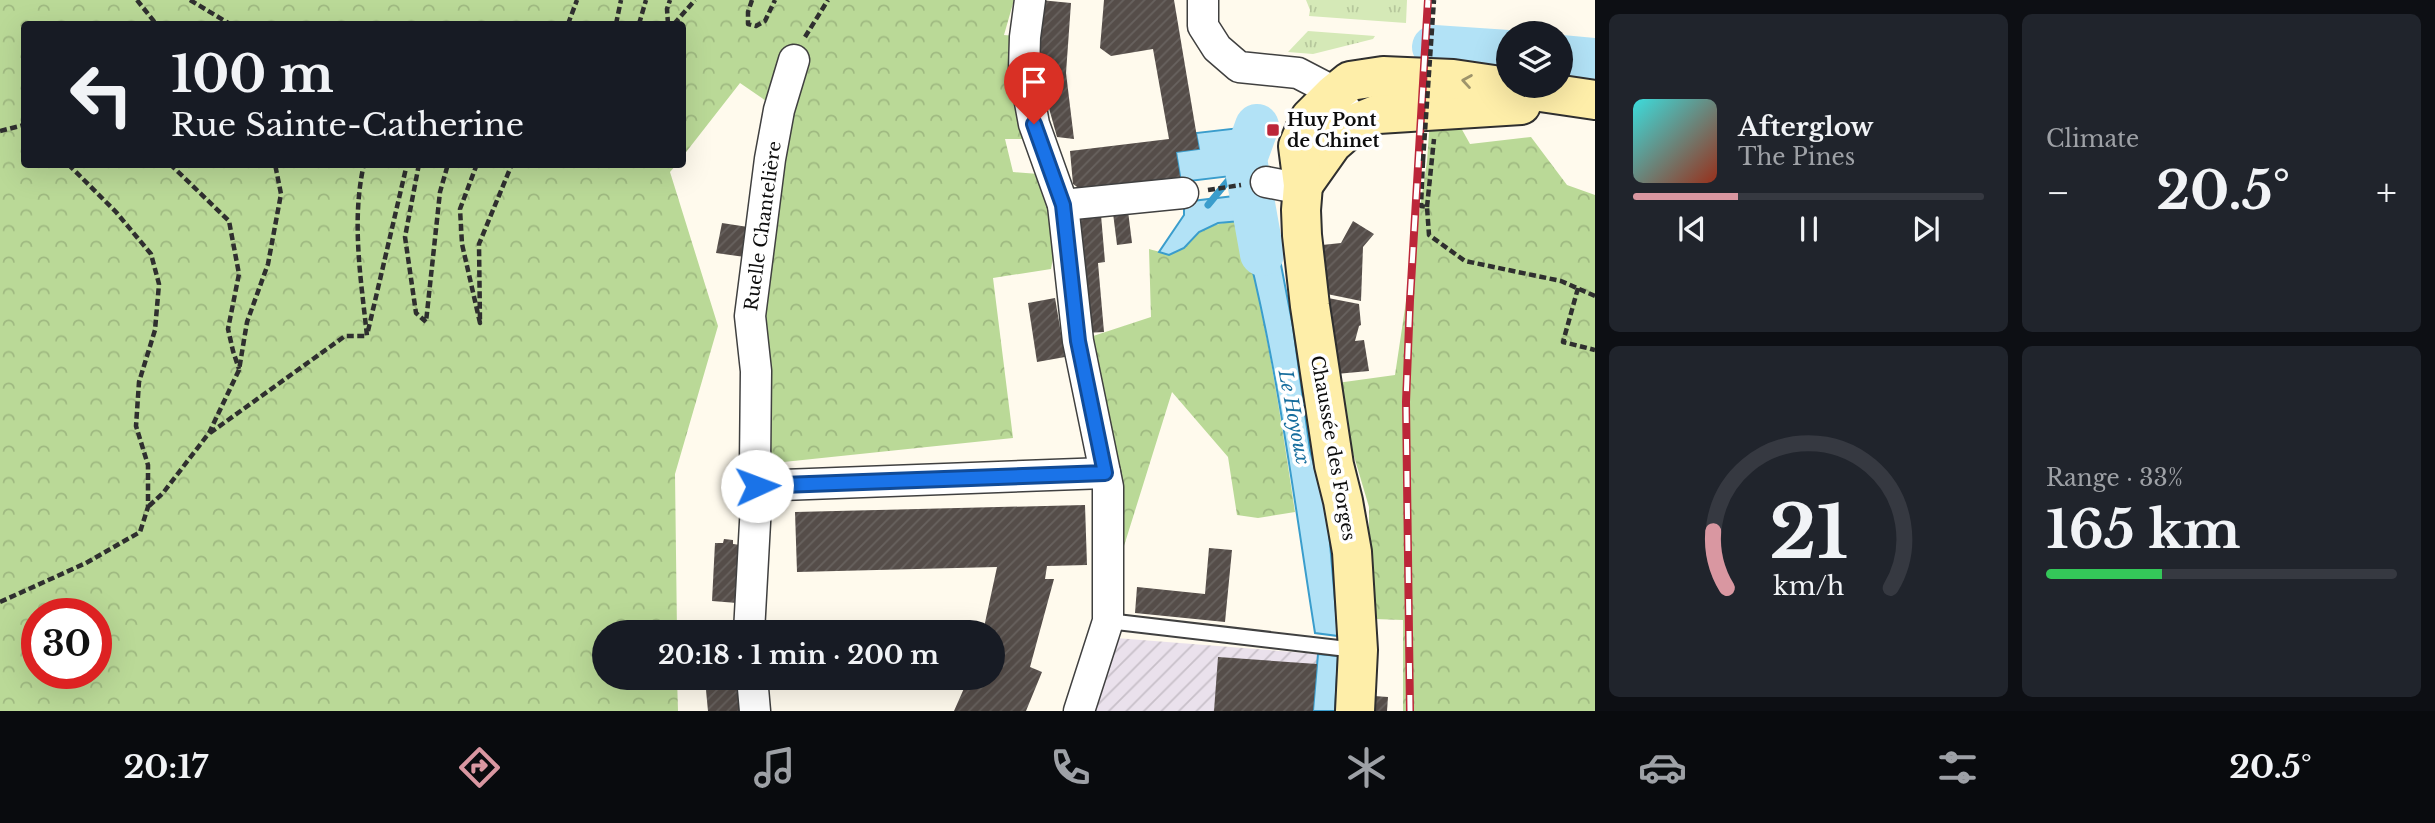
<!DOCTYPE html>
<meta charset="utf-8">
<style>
body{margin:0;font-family:"Libre Baskerville",serif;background:#20242c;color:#f1f3f6;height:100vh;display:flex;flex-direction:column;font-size:26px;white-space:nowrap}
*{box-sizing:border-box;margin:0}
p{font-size:23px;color:#9ea1a6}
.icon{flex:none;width:38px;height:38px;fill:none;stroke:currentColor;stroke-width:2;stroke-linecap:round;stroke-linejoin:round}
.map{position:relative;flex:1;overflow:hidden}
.sheet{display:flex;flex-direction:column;gap:14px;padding:14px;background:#0d0f14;width:840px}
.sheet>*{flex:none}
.guide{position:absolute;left:21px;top:21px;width:665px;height:147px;border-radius:7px;box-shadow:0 7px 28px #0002;background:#171b24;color:#f1f3f6;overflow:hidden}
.buttons{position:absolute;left:1496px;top:21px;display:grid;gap:14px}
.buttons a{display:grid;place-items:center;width:77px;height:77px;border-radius:50%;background:#171b24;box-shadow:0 7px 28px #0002;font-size:35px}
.speed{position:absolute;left:21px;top:598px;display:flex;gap:14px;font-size:35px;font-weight:700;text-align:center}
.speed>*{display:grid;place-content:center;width:91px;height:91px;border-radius:50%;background:#171b24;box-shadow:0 7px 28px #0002;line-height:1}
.speed .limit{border:10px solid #d22;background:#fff;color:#111}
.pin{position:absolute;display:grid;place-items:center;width:60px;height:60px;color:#fff;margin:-72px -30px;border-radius:50% 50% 50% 0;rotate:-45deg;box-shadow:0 0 7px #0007}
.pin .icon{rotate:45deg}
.me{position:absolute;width:77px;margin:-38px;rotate:88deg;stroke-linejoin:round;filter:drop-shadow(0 0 5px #0008)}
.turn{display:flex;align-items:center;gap:24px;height:147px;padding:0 35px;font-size:32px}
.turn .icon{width:91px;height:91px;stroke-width:2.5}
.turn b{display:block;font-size:49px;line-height:60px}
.big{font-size:52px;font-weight:800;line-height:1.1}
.sheet .widget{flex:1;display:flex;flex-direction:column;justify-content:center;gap:10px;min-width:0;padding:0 24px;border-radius:10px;background:#20242c}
.sheet .dial{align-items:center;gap:0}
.dial svg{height:182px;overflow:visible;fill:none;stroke:#363941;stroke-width:7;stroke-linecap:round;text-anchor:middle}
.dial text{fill:#f1f3f6;stroke:none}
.song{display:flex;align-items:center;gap:21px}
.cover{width:84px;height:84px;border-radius:10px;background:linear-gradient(135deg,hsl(180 70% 55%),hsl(10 70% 35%))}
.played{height:7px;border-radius:4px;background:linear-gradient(90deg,#d997a1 30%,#363941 30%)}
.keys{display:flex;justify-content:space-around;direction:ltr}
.heat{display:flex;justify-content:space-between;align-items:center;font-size:38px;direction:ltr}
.charge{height:10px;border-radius:5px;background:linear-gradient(90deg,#34c759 33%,#363941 0)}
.sheet .tiles{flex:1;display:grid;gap:14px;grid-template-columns:repeat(2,1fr)}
.trip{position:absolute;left:592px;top:620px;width:413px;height:70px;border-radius:35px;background:#171b24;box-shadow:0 7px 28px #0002;font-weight:800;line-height:70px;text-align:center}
.menu{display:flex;height:112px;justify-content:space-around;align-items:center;background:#090b0e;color:#9ea1a6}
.menu .icon{width:49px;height:49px}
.menu .active{color:#d997a1}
.menu b{font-size:32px;color:#f1f3f6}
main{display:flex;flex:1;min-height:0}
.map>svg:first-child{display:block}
</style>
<main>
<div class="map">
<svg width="1595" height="711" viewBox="0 0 1595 711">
<defs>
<pattern id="industrial-furrows" width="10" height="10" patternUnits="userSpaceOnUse" patternTransform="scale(1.75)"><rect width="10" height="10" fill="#eae1ec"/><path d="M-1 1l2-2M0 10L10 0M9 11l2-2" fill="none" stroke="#c8c0c9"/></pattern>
<pattern id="grass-tufts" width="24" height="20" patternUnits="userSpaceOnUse" patternTransform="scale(1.75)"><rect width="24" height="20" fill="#d5e9b7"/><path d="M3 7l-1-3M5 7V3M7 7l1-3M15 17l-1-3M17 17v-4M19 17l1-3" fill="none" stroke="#b6c79c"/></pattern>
<pattern id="forest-crowns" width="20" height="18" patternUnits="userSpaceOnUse" patternTransform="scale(1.75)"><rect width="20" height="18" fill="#bad997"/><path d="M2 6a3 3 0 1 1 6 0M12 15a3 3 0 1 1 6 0" fill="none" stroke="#9fb981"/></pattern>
<pattern id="building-hatch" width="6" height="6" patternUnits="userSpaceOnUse" patternTransform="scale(1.75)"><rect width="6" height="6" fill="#554d49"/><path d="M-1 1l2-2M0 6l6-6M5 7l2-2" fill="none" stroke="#68625f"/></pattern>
</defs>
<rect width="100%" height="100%" fill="#fffaed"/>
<path fill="url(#industrial-furrows)" d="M1116 638 1318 654 1313 711H1090Z"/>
<g fill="url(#grass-tufts)">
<path d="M1306 0H1407L1406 23 1309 16 1310 10Z"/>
<path d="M1308 31 1375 36 1373 39 1313 54 1288 52Z"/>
</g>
<g fill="url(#forest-crowns)" fill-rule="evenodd">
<path d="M0 0H1014L1004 35 1025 37 1039 139H1005L1013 172 1052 175 1063 205 1051 269 993 278 1013 438 755 465 756 371 779 110 740 83 683 156 682 24H24V164L676 165 670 172 718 326 675 474 677 632H604V677H677L678 711H0ZM37 614H96V674H37Z"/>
<path d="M1455 117 1470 144 1531 137 1567 185 1595 195V711H1403V620L1375 619 1369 552V507L1348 436 1337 383 1395 375 1427 161 1430 118Z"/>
<path d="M1240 221C1266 316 1280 413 1295 512L1258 518 1237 515 1228 457 1172 392 1124 546H1108L1078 341 1151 317 1149 249C1187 260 1176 246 1202 231 1214 224 1226 222 1240 221Z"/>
</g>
<g fill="#b2e2f6" stroke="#3a9dcc" stroke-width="2">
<path d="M1257 126 1265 172 1181 182 1176 152 1199 149 1196 133Z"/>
<path d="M1267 192 1293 327 1310 450 1328 520 1338 636 1315 633C1293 495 1277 356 1240 221L1218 223 1199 232 1184 248 1169 255 1159 252 1184 215V202Z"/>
<path d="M1318 654 1338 656 1335 711H1313Z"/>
</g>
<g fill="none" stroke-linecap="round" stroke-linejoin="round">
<path stroke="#3a9dcc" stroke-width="7" d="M1208 205 1236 171"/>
<g stroke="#b2e2f6" stroke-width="44">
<path d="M1434 47 1508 52"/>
<path d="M1561 57 1595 60"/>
<path d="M1257 126 1245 159 1262 254"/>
</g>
</g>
<g fill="url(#building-hatch)">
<path d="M1040 0 1071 3 1066 73 1074 139 1057 137 1040 76 1035 36Z"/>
<path d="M1104 0H1174L1199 149 1176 152 1181 182 1084 192 1073 184 1070 151 1169 139 1153 49 1111 56 1100 48Z"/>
<path d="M1128 211 1132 243 1117 245 1113 213Z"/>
<path d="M1101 215 1105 262 1098 263 1104 332 1085 333 1076 217Z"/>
<path d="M1353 221 1374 234 1363 247 1361 301 1327 294 1322 245 1341 243Z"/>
<path d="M722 223 748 227 747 236 743 240 754 243 752 258 716 253Z"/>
<path d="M1055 298 1065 357 1037 362 1028 303Z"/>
<path d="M1328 298 1359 304 1361 325 1359 326 1355 341 1364 340 1369 371 1336 374 1333 325H1331Z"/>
<path d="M1085 505 1087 565 1047 566 1045 579H1054L1030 667 1042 672 1026 711H954L969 677H992V632H983L997 567 797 572 795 512Z"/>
<path d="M724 539 733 540V544L741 545 737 603 712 601 715 543H723Z"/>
<path d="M1209 548 1232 550 1225 622 1135 613 1137 587 1205 594Z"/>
<path d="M1218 657 1317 664 1313 711H1214Z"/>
<path d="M709 677H740L741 711H708L705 680Z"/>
<path d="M1374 696 1388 697 1387 711H1373Z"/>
</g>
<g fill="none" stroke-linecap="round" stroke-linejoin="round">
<defs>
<path id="service" d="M1108 621 1356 650"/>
<g id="minor">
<path d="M1030 0 1025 37 1024 70 1034 124 1063 205 1078 341 1108 487V621L1079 711"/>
<path d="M1203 0V26L1217 48 1239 67 1298 73 1323 86 1334 94 1347 111"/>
<path d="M1266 182 1302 189"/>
<path d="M1063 205 1183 193"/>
<path d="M757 486 1105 473"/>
<path d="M749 632 757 486 755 465 756 371 750 316 770 159 779 110 794 60"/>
<path d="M752 677 755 711"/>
</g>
<g id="secondary">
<path d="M1303 185 1332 144 1356 123 1378 114 1521 105"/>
<path d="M1355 711 1358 650 1352 552 1343 501 1334 465 1310 306 1302 235 1301 210 1303 185 1298 146 1310 118 1334 94 1350 81 1383 76 1453 79 1595 100"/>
</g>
</defs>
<use href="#service" stroke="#404040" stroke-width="18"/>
<use href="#minor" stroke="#404040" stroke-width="33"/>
<use href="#secondary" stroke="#2f2f2f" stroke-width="42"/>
<g stroke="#2f2f2f" stroke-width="4.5" stroke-dasharray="7 3.5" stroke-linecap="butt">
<path d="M137 0 156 24"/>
<path d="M190 0 230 24"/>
<path d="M752 0 748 12V24L756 26 765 21 775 0"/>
<path d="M568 24 577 0"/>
<path d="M616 24 621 0"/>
<path d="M639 24 646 0"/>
<path d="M668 24 667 9 670 0"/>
<path d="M674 24 695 0"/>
<path d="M805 37 828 0"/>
<path d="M0 131 24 125"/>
<path d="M1423 161 1421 206 1427 207 1429 235 1465 261 1561 281 1595 296"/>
<path d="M170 164 229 221 239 274 228 329 233 351 239 369"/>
<path d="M419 164 405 237 416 313 426 322 440 192 448 164"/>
<path d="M477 164 460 209 462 244 480 323 479 244 512 164"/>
<path d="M1208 190 1241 185"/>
<path d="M1427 207 1434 139"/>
<path d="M1578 288 1563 342 1595 350"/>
<path d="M368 331 407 164"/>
<path d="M210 433 345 336H367C361 279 351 221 364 164"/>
<path d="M149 506 163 493 209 433 239 370 247 322 268 264 281 194 275 164"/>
<path d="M0 602 86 563 140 532 148 507V465L136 426 139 382 155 330 159 284 151 254 116 212 68 164"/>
</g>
<use href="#service" stroke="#fff" stroke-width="14"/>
<use href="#minor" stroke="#fff" stroke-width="30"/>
<use href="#secondary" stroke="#feeea9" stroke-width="38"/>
<defs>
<path id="rail" d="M1410 711 1406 402 1410 300 1428 0"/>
</defs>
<use href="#rail" stroke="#bc2639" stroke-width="8"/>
<use href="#rail" stroke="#fff" stroke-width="5" stroke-dasharray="16" stroke-linecap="butt"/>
<path stroke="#2f2f2f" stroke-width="4.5" stroke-dasharray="7 3.5" stroke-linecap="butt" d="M1423 161 1434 0"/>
</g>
<defs><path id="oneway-chevron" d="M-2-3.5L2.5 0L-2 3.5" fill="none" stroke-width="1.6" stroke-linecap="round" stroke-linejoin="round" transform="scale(1.75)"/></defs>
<use stroke="#9e946b" href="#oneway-chevron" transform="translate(1467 81) rotate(-171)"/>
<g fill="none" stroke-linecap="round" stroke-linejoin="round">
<defs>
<path id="route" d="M757 486 1105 473 1078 341 1063 205 1034 124"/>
</defs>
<use href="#route" stroke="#114b97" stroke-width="18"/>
<use href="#route" stroke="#1a73e8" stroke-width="12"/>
</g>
<rect fill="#bc2639" stroke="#fff" stroke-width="2.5" x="1266" y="123" width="14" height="14" rx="3.5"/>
<g text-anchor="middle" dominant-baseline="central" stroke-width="7" stroke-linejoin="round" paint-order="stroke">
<g font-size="18" font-weight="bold" fill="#0d0d0d" stroke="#fff" text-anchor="start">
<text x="1287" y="120">Huy Pont<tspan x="1287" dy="21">de Chinet</tspan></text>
</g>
<g font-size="18" fill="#0d0d0d" stroke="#fff">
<text transform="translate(763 226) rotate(-82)">Ruelle Chantelière</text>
<text transform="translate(1333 448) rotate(80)">Chaussée des Forges</text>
</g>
<g font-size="19" font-style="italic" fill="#176e9e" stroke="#fff">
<text transform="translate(1294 417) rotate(79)">Le Hoyoux</text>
</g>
</g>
</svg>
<div class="buttons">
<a><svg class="icon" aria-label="layers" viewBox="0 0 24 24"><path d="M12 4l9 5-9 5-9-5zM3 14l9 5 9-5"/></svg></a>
</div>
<div class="speed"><div class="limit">30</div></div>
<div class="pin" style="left:1034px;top:124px;background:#d93025"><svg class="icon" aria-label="arrive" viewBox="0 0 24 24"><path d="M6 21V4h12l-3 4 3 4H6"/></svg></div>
<svg class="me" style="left:757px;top:486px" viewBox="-20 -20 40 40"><circle r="19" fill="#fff"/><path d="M0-13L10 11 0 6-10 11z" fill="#1a73e8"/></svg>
<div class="trip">20:18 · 1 min · 200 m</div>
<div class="guide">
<div class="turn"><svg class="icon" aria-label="left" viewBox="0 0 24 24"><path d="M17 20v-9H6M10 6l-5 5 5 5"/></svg><div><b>100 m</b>Rue Sainte-Catherine</div></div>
</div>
</div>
<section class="sheet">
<div class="tiles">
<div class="widget">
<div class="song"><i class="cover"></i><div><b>Afterglow</b><p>The Pines</p></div></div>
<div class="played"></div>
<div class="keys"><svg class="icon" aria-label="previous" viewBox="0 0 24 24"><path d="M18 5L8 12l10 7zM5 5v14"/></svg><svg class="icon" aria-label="pause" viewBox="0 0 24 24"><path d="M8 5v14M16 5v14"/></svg><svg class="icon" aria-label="next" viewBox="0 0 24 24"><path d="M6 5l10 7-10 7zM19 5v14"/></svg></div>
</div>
<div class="widget"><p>Climate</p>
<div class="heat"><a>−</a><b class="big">20.5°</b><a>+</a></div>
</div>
<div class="widget dial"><svg viewBox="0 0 100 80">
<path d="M14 69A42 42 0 1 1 86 69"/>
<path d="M14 69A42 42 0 0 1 8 44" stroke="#d997a1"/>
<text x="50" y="56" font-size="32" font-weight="700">21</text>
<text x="50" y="72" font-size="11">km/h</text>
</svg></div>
<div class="widget"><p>Range · 33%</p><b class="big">165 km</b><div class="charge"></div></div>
</div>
</section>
</main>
<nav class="menu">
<b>20:17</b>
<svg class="icon active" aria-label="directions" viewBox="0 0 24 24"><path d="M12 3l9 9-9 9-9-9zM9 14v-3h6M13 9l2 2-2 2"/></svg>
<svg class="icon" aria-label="music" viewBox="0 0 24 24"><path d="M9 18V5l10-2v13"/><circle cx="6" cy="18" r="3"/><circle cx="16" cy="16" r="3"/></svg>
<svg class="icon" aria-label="phone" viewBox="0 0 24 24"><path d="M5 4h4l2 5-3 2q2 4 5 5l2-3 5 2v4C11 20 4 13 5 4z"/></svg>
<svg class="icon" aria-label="climate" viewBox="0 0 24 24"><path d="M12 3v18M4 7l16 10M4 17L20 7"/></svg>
<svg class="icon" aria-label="car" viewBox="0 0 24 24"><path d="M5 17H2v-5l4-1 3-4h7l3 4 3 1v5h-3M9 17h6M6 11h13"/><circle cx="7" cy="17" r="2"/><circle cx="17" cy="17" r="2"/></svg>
<svg class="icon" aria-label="filters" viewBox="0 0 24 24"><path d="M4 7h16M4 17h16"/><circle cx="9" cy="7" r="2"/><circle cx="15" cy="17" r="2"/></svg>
<b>20.5°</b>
</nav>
